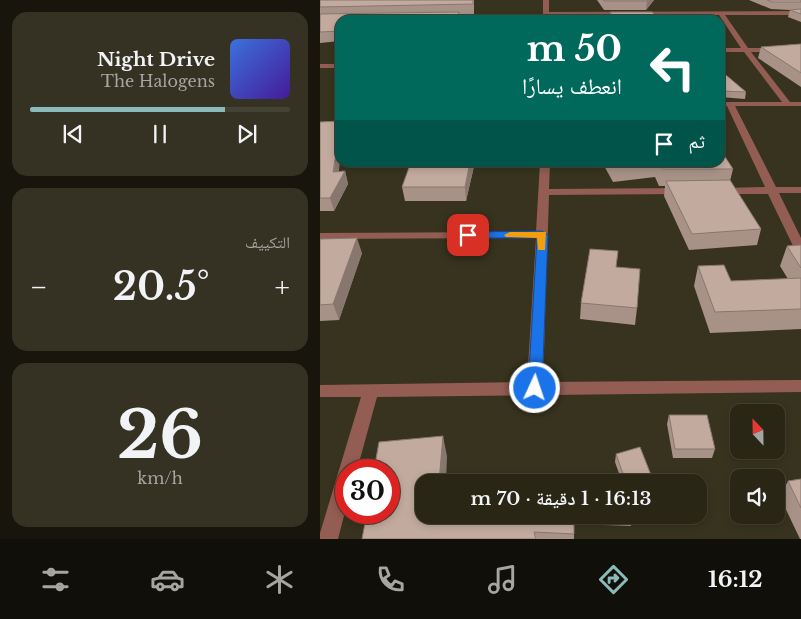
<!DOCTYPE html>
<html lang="ar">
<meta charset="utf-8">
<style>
body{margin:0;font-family:"Libre Baskerville","Noto Naskh Arabic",serif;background:#353223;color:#f1f3f6;direction:rtl;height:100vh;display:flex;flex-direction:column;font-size:19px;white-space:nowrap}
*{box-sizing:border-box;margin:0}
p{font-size:16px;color:#a5a5a1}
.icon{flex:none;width:28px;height:28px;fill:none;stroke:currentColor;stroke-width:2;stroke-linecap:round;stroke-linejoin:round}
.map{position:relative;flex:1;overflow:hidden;direction:ltr}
.side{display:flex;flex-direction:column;gap:12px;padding:12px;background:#17150c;width:320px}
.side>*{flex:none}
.hud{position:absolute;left:15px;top:15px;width:390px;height:152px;border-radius:15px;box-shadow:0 2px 8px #0003,0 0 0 1px #454335;direction:rtl;background:#00695c;color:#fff;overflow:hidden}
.needle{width:32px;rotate:338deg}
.tools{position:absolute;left:410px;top:404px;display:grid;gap:10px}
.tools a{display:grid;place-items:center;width:55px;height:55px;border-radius:10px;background:#292616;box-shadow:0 2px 8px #0003,0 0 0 1px #454335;font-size:25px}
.speed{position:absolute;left:15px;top:459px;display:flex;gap:10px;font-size:25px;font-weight:700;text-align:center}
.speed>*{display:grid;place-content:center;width:65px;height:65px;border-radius:50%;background:#292616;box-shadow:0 2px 8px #0003,0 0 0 1px #454335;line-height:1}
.speed .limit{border:8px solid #d22;background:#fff;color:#111}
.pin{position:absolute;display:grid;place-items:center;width:42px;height:42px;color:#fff;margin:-21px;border-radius:10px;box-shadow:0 2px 8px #0006}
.me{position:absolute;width:55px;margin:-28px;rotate:3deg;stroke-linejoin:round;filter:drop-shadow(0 0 4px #0008)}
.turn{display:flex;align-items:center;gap:18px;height:105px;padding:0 20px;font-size:22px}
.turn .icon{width:65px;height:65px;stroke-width:2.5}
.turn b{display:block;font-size:35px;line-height:42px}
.then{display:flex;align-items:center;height:48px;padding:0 20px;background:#0003;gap:10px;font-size:19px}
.big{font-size:38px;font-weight:600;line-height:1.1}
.side .tile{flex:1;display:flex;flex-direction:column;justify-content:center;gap:8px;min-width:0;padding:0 18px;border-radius:15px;background:#353223}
.side .dial{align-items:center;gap:0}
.dial b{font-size:65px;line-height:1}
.song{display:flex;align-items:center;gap:15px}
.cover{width:60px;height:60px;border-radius:8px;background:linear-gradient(135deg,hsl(220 70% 55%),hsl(260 70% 35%))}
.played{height:5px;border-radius:2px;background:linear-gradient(90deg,#8bbbb9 75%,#454335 75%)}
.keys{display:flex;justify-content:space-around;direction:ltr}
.heat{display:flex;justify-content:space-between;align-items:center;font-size:28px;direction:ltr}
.trip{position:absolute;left:95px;top:474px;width:292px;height:50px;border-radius:15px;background:#292616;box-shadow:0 2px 8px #0003,0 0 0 1px #454335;font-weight:600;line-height:50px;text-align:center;direction:rtl}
.tabs{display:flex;height:80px;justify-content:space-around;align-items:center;background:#100f09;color:#a5a5a1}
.tabs .icon{width:35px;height:35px}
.tabs .selected{color:#8bbbb9}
.tabs b{font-size:22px;color:#f1f3f6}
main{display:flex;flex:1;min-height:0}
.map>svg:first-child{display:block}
</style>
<main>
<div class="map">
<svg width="481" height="539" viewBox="0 0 481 539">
<rect width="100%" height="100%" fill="#37331e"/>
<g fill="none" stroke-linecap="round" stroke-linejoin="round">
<g fill="#935d53" fill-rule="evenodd">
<path d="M223 0H229V12L481 11V15H405L428 48H481V52H431L470 102H481V106H415L456 187H481V193H459L481 238V254L475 250 448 194H401L396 191 401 188 445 187 407 106H400V102H462L424 52H400V48H421L399 15 229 16V20L119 19 122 17 223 16Z"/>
<rect x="0" y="64" width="20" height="4"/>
<path d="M220 162H230L229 189 361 188 366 191 361 194 229 195 223 382 481 380V392L57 397 37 470H26V508L18 539H0V533L41 397H0V385L207 382 216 238 0 239V233L216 232Z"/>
</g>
</g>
<g fill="#a89288">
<path d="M0 0H154V14L20 20V41L0 43Z"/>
<path d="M277 0H334L326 10H284Z"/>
<path d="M429 0H481V22L468 17 470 10 451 9Z"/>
<path d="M290 12 341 20H291L290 18Z"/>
<path d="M481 44V87L438 58 441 47Z"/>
<path d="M400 70 426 92 425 99 400 97Z"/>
<path d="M0 122 19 172 25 171 28 184 14 211H0Z"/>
<path d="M91 162H155L146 201H85L82 187Z"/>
<path d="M282 162H400L413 169 410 181 441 229 437 245 369 250 344 196 345 186H339L335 177 293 182Z"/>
<path d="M0 239 42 253 19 320 0 321Z"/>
<path d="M481 245V329L390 333 374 286 378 266 411 281 468 279 460 266 467 246Z"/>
<path d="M296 267 317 308 315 325 260 319 261 303Z"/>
<path d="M349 415 395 449 392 458H353L347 424Z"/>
<path d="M296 454 330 482H302L295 462Z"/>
<path d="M127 456 104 515H254V539H42Z"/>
<path d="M481 479V539H480L460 497 468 481Z"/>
<path d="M257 515 312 518 311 526 256 524Z"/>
</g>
<g fill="#88776f">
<path d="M328 0H334L326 10 327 1Z"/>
<path d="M139 12 140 20H136Z"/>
<path d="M20 136V162L17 185 25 171 28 184 14 211 10 198 18 142Z"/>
<path d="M150 162H155L146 201 145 187Z"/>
<path d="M37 238 42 253 19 320 13 304Z"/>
<path d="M123 436 127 456 126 482H119Z"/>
<path d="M331 475 330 482H306Z"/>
</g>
<g fill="#c3aa9e" stroke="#88776f">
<path d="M0 0H153V4L0 7Z"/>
<path d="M283 0H328L327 1H284Z"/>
<path d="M447 0H481V2H452Z"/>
<path d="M481 9V14L470 10Z"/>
<path d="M139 12 136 20H20V31L0 32V14Z"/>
<path d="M290 12H332L341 20H296Z"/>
<path d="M481 44V73L441 47Z"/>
<path d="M400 70 426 92 400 91Z"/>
<path d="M20 121V136L18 142 13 172 25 171 10 198H0V122Z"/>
<path d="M400 149 413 169H342L338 162H400Z"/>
<path d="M91 162H150L145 187H82Z"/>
<path d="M293 162H319L294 165Z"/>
<path d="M410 180 441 229 372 234 346 181Z"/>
<path d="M37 238 13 304 0 305V239Z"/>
<path d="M481 245V268L467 246Z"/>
<path d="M270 249 298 251 296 267 320 269 317 308 261 303Z"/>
<path d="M404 265 411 281 481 278V309L395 312 378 266Z"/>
<path d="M349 415H387L395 449H355Z"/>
<path d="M123 436 119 482H104V515H254V534L214 532 216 539H42L47 512H69V470H54L59 442Z"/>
<path d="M320 447 331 475 306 482 296 454Z"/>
<path d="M481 479V508L468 481Z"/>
<path d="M167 480V482H142Z"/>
<path d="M257 515H312V518L257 516Z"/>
</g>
<path fill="#1a73e8" stroke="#114b97" d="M222 231 228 235 222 388 220 392H210L208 388 217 238H148L143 235 148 232Z"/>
<path fill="#f59e0b" d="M190 232H226L225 250H218L217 238 186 237 184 235Z"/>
</svg>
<div class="tools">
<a><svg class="needle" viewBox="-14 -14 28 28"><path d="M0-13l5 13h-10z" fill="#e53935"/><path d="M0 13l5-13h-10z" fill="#a5a5a1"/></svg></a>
<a><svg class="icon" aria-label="sound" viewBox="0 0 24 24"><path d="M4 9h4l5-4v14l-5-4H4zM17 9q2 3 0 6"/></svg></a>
</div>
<div class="speed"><div class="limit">30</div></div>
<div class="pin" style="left:148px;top:235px;background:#d93025"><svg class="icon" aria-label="arrive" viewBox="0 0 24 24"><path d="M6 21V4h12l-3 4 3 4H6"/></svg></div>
<svg class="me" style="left:215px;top:388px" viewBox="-20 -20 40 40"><circle r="17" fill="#1a73e8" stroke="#fff" stroke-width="3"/><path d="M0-11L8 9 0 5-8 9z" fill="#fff"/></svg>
<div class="trip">16:13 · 1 دقيقة · 70 m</div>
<div class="hud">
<div class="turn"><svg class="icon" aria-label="left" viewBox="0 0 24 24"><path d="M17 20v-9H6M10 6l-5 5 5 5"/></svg><div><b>50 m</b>انعطف يسارًا</div></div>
<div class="then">ثم<svg class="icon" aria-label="arrive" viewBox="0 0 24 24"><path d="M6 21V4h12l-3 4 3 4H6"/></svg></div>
</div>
</div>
<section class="side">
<div class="tile">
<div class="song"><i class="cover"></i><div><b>Night Drive</b><p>The Halogens</p></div></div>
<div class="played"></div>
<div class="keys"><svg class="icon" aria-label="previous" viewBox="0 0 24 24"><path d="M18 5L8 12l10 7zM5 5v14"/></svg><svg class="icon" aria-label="pause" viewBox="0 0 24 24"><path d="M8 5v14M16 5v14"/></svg><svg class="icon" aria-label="next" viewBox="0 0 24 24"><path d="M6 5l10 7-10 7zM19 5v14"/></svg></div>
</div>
<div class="tile"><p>التكييف</p>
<div class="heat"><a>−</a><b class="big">20.5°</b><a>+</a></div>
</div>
<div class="tile dial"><b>26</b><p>km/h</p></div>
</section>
</main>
<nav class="tabs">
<b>16:12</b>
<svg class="icon selected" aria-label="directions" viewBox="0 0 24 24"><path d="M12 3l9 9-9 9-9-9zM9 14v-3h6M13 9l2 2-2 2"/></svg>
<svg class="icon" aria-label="music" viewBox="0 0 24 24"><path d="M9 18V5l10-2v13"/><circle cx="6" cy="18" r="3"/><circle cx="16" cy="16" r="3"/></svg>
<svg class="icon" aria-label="phone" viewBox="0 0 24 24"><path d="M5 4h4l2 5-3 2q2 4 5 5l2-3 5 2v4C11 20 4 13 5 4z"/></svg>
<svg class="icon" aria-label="climate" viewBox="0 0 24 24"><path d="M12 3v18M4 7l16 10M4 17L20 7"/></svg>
<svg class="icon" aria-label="car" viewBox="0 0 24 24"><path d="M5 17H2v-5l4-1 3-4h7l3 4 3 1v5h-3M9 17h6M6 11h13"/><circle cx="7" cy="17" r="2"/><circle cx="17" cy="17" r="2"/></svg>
<svg class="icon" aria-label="filters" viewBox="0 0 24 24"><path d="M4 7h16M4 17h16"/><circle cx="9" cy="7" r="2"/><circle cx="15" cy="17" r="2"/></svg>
</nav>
